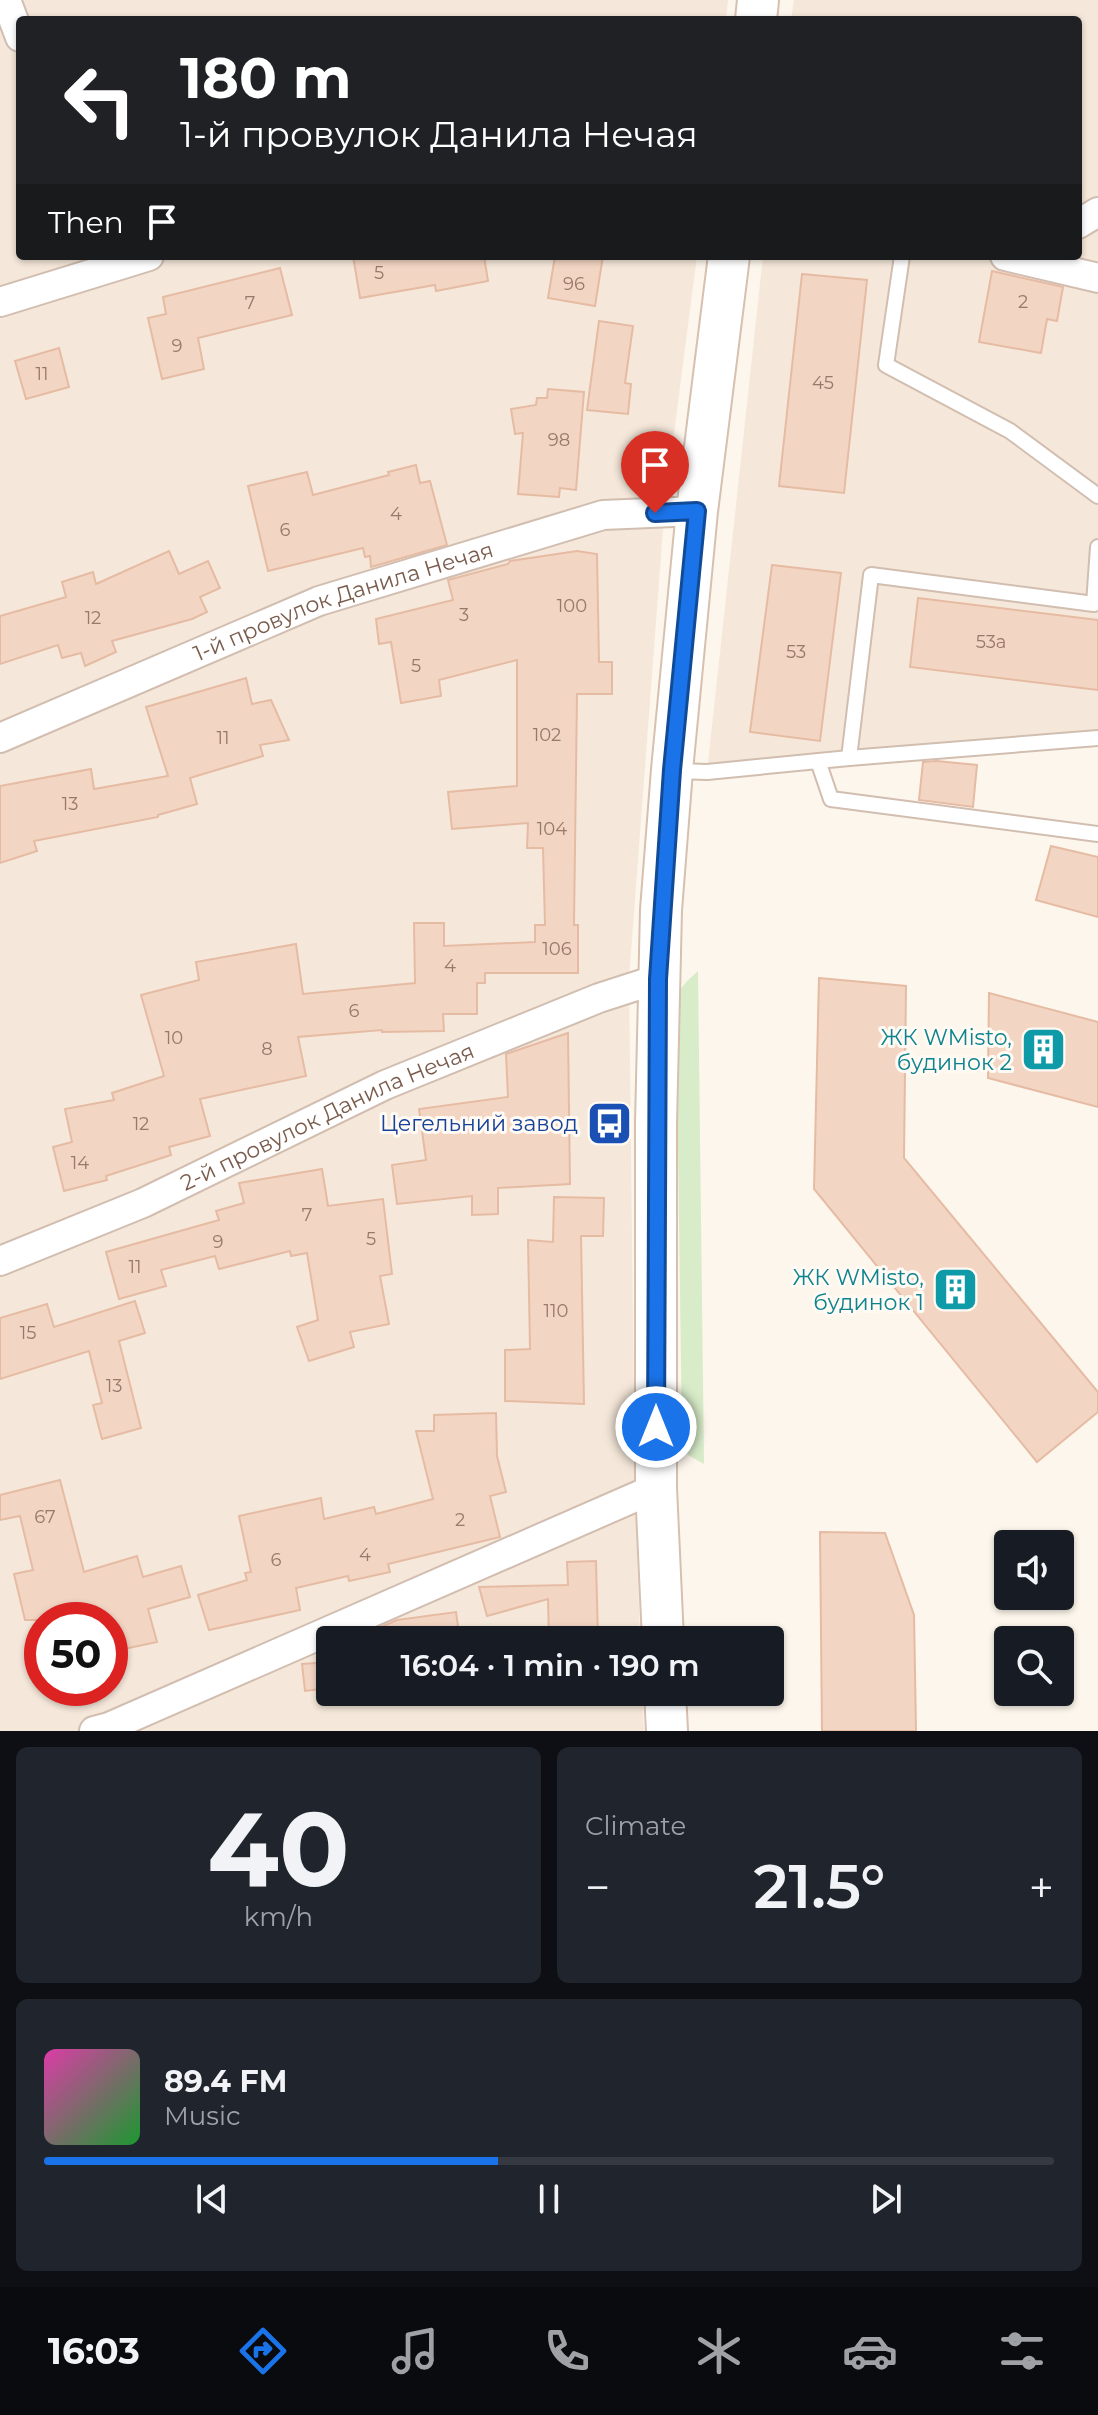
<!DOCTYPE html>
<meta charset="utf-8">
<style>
body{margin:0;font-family:Montserrat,sans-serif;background:#20242c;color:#f1f3f6;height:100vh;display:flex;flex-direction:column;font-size:30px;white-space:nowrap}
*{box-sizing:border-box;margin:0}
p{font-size:26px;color:#9ea1a6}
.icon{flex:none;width:44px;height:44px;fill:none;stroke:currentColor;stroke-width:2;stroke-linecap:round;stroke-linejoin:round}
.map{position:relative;height:1731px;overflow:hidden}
.panel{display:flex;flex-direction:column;gap:16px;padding:16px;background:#0d0f14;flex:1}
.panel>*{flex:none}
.hud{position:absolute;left:16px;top:16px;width:1066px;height:244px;border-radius:8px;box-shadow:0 2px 6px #0004;background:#202124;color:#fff;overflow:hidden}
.buttons{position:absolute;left:994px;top:1530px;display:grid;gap:16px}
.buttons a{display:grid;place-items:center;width:80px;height:80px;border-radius:8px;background:#171b24;box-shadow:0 2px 6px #0004;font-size:40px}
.speed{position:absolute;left:24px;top:1602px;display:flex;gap:16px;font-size:40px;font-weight:700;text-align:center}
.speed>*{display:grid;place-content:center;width:104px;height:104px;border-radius:50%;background:#171b24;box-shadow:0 2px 6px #0004;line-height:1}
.speed .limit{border:12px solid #d22;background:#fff;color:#111}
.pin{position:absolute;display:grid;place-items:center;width:68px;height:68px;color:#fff;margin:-82px -34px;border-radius:50% 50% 50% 0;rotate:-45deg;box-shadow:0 0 8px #0007}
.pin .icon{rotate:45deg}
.me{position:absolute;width:88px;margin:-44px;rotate:0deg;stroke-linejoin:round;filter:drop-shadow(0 0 6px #0008)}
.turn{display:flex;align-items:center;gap:28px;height:168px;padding:0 32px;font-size:36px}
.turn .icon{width:104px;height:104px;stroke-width:2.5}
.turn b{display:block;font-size:56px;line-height:68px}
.then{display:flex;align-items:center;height:76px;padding:0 32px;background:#0003;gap:16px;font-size:30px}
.big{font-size:60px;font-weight:600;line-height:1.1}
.panel .widget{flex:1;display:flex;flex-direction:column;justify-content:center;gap:12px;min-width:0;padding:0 28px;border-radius:12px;background:#20242c}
.panel .dial{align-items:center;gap:0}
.dial b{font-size:104px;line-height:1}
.song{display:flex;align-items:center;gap:24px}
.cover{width:96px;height:96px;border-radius:12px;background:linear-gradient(135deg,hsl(320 70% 55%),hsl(130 70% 35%))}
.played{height:8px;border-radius:4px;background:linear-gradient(90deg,#1a73e8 45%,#363941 45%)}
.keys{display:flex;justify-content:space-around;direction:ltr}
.heat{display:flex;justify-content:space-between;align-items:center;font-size:44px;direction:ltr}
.panel .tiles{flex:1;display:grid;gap:16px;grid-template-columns:1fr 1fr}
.widget:last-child{grid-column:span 2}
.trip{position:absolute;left:316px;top:1626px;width:468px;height:80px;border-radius:8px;background:#171b24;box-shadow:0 2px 6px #0004;font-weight:600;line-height:80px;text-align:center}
.menu{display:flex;height:128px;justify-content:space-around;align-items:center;background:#090b0e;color:#9ea1a6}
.menu .icon{width:56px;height:56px}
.menu .selected{color:#1a73e8}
.menu b{font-size:36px;color:#f1f3f6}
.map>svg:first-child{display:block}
</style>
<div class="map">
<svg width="1098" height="1731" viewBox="0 0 1098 1731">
<rect width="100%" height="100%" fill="#fdf6ec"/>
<g fill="#f5e8da" fill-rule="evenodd">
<path d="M0 0H728L726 20H20V256H697L665 503 629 979 635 1486 640 1640H330V1692H642L644 1731H0ZM42 1620H110V1688H42Z"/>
<path d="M794 0H1098V741L707 772 763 256H1078V20H791Z"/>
</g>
<path fill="#d8ecc9" d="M698 971 704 1464 688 1455 682 1437 676 1004C678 988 686 982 698 971Z"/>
<g fill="#f3d5c3" stroke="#e6bba3" stroke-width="2">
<path d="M353 256H484L488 281 436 291 435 285 360 298Z"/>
<path d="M555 256H603L595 306 548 298Z"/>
<path d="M280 268 292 315 198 338 204 369 162 379 148 318 166 314 163 297Z"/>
<path d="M992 271 1063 287 1057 321 1047 319 1041 353 979 342Z"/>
<path d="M802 274 867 280 844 493 779 486Z"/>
<path d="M599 321 633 326 625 383 631 384 628 414 587 410Z"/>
<path d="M59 348 69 387 26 399 15 361Z"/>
<path d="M548 389 584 392 576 490 560 488 559 497 518 494 523 433 515 434 511 409 536 405 537 398H547Z"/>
<path d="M416 465 420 483 430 481 447 545 371 567 370 556 365 557 363 548 268 571 248 486 307 472 313 495 389 475 388 472Z"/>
<path d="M169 551 179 574 208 561 220 588 200 597 207 612 192 619 112 641 116 652 85 666 81 653 62 658 58 645 0 664V616L66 597 62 582 93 572 96 584Z"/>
<path d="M577 551 597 554 599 662H612V694H577L574 925H578V973H485V983H477V1014H443L444 1031 382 1032V1030L298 1037 306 1076 200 1099 210 1136 169 1147 171 1155 106 1176 107 1180 64 1191 53 1147 72 1142 65 1109 114 1100 112 1093 164 1076 141 995 199 980 196 962 296 944 303 994 415 983 414 923H444V946L535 942V925H545L543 848H527L528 823 452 829 448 792 517 786V660L439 680 441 696 401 703 391 642 379 644 376 619 453 600 448 580 508 564 510 561Z"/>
<path d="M772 565 841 573 820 741 750 732Z"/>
<path d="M918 598 1098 620V690L910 667Z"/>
<path d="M246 678 252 704 271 700 289 740 260 745 263 756 190 778 197 804 158 815V817L34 841 37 851 0 863V786L91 769 94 789 168 776 146 707Z"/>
<path d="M937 761 977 765 973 807 919 800 923 762Z"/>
<path d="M1051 846 1098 857V917L1036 900Z"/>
<path d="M819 978 906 986 904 1158 1098 1392V1412L1037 1462 814 1189Z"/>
<path d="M989 993 1098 1022V1107L988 1078Z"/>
<path d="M568 1033 570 1184 498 1188V1214L472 1215V1196L397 1204 392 1165 426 1160 419 1109 508 1097 506 1054Z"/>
<path d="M322 1169 328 1206 383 1199 392 1274 380 1276 389 1324 350 1332 354 1347 309 1361 297 1327 318 1320 307 1253 291 1256 290 1251 219 1269 215 1256 161 1270 166 1286 119 1299 106 1252 219 1220 216 1211 244 1203 239 1183Z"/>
<path d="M554 1197 604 1198 603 1236H581L584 1404 505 1401V1350L530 1349 528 1240 553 1242Z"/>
<path d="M135 1301 145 1333 119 1341 141 1428 102 1439 93 1405 102 1403 89 1351 0 1379V1318L47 1304 54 1327Z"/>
<path d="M496 1413 497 1456 506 1492 490 1496 500 1537 388 1564 390 1572 349 1581 348 1576 296 1588 300 1610 209 1630 198 1595 247 1580 245 1573 251 1572 239 1516 321 1498 324 1519 374 1507 376 1514 433 1499 416 1431H434V1415Z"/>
<path d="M60 1480 84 1572 137 1556 143 1577 181 1566 190 1597 148 1609 157 1642 110 1652V1620H25L14 1574 33 1570 20 1516 0 1520V1495Z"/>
<path d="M820 1532 885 1533 914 1615 916 1731H822Z"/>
<path d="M596 1561 598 1640H549L548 1599 487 1616 479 1587 568 1585 567 1562Z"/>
<path d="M456 1612 460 1640H372V1631L397 1620Z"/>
<path d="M330 1662V1688L305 1691 302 1664Z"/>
</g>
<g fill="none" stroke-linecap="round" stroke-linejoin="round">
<defs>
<g id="service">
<path d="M902 256 886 365 1010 431 1098 496"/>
<path d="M849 758 871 575 1094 604 1098 547"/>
<path d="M818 761 831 799 1098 834"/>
<path d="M676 771 707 772 849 758 1098 738"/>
</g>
<g id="minor">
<path d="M6 0 20 37"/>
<path d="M1078 224 1098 212"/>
<path d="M1005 256 1098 278"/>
<path d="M0 302 149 256"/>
<path id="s1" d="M0 738 319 601 603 515 697 511"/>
<path id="s2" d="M0 1261 143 1203 385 1085 599 998 658 979"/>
<path d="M94 1731 109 1727 656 1488"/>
</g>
<g id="secondary">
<path d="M756 20 758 0"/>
<path d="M663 1640 656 1488V1123L661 910 672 770 697 511 729 256"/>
<path d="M665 1692 667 1731"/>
</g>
</defs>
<use href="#service" stroke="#d1beb0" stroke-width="18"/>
<use href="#minor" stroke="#d1beb0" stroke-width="32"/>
<use href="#secondary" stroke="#d6c0b0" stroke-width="44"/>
<use href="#service" stroke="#fff" stroke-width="14"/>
<use href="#minor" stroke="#fff" stroke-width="28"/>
<use href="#secondary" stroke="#fff" stroke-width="40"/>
</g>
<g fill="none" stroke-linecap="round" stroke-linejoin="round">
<defs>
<path id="route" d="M655 513 697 511 672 770 658 979 656 1427"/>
</defs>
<use href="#route" stroke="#114b97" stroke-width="20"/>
<use href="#route" stroke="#1a73e8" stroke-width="14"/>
</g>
<defs>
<symbol id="building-square" viewBox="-11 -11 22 22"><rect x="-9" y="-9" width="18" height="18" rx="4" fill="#0f9aa8" stroke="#fffaf3"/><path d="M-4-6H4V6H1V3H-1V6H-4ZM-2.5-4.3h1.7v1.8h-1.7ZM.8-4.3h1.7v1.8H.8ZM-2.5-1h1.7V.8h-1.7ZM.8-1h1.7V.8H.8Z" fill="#fff"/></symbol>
<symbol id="bus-square" viewBox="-11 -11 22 22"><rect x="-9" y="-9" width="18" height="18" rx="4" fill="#1a4fb4" stroke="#fffaf3"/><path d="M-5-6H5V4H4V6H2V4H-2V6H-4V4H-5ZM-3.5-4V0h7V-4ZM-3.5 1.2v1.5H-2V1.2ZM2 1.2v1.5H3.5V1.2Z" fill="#fff"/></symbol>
</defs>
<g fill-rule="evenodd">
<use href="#building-square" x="1018" y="1024" width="51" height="51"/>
<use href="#bus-square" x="584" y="1098" width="51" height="51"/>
<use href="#building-square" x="930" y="1264" width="51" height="51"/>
</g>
<g text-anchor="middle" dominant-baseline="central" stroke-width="6" stroke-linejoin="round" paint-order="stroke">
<g font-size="18" fill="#987a6a">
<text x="379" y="273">5</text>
<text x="574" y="284">96</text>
<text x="1023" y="302">2</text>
<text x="250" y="303">7</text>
<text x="177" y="346">9</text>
<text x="42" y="374">11</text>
<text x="823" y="383">45</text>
<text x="559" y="440">98</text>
<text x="396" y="514">4</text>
<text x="285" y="530">6</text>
<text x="572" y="606">100</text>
<text x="464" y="615">3</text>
<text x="93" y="618">12</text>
<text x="991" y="642">53а</text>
<text x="796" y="652">53</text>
<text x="416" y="666">5</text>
<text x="547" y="735">102</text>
<text x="223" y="738">11</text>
<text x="70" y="804">13</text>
<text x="552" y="829">104</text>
<text x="557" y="949">106</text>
<text x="450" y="966">4</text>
<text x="354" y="1011">6</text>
<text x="174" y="1038">10</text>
<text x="267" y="1049">8</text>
<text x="141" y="1124">12</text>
<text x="80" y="1163">14</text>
<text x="307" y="1215">7</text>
<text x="371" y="1239">5</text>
<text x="218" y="1242">9</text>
<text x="135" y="1267">11</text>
<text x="556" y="1311">110</text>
<text x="28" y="1333">15</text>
<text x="114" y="1386">13</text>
<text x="45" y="1517">67</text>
<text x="460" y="1520">2</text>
<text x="365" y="1555">4</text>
<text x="276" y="1560">6</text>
</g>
<g font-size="22" fill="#7a5c4d" stroke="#fffaf3">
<text stroke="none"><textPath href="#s1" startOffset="370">1-й провулок Данила Нечая</textPath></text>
<text stroke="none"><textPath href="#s2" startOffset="358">2-й провулок Данила Нечая</textPath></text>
</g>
<g font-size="22" fill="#0d838f" stroke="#fffaf3" text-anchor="end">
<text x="1012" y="1037">ЖК WMisto,<tspan x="1012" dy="25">будинок 2</tspan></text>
<text x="924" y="1277">ЖК WMisto,<tspan x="924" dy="25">будинок 1</tspan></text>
</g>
<g font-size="22" fill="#164399" stroke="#fffaf3" text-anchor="end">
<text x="578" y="1123">Цегельний завод</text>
</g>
</g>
</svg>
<div class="buttons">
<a><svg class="icon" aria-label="sound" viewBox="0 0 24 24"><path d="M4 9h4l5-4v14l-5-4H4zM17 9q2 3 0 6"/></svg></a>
<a><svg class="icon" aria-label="search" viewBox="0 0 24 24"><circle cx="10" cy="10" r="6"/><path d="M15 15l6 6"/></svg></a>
</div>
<div class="speed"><div class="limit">50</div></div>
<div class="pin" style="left:655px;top:513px;background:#d93025"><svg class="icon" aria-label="arrive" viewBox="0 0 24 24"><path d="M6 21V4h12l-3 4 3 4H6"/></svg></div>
<svg class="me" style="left:656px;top:1427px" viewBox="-20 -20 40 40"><circle r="17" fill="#1a73e8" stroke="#fff" stroke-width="3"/><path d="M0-11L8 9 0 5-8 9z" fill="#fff"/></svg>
<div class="trip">16:04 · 1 min · 190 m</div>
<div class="hud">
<div class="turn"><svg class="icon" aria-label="left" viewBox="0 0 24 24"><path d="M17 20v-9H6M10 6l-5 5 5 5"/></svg><div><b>180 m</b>1-й провулок Данила Нечая</div></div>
<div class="then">Then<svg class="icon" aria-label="arrive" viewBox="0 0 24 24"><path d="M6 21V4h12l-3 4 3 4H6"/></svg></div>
</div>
</div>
<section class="panel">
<div class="tiles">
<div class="widget dial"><b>40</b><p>km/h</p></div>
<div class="widget"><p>Climate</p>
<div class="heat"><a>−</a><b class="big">21.5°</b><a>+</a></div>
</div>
<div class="widget">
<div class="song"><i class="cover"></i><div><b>89.4 FM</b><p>Music</p></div></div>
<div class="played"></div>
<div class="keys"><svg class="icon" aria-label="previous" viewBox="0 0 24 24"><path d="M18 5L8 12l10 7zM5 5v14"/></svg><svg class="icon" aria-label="pause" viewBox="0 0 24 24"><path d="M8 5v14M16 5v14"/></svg><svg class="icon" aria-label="next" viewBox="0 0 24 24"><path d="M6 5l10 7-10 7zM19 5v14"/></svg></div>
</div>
</div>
</section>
<nav class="menu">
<b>16:03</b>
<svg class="icon selected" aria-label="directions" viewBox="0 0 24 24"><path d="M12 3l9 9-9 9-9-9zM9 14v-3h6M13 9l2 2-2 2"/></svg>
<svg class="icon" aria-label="music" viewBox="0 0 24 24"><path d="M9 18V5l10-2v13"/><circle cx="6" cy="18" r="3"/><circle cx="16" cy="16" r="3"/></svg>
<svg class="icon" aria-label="phone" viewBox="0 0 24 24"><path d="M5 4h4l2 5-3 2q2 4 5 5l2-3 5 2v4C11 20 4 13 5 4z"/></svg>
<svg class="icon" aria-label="climate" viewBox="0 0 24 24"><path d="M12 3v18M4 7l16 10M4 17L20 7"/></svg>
<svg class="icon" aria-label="car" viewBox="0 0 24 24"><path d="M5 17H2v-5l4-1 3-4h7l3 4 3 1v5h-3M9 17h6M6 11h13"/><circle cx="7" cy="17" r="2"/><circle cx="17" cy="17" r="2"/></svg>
<svg class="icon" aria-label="filters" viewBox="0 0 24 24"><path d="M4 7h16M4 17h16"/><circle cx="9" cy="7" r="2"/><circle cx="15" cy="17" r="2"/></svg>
</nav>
